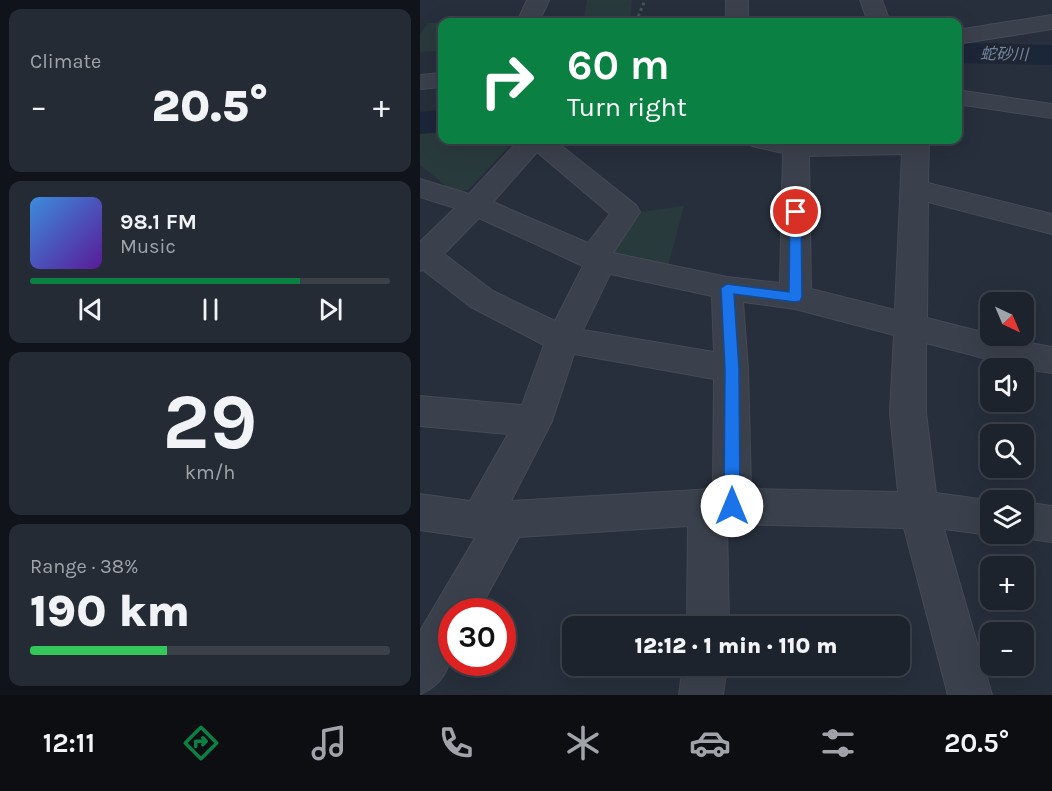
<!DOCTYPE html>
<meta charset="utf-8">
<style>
body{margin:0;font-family:Karla,"Noto Sans JP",sans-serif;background:#252b35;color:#f1f3f6;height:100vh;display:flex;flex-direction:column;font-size:22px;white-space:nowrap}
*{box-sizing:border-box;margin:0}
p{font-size:20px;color:#a0a4aa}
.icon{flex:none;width:33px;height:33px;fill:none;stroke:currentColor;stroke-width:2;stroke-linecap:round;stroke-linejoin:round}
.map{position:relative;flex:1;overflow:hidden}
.side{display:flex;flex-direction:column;gap:9px;padding:9px;background:#101319;width:420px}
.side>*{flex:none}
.top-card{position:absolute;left:18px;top:18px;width:524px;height:126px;border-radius:12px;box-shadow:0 6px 24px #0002,0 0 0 2px #3b4049;background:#0b8043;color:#fff;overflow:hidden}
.needle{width:39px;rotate:136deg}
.tools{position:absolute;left:560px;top:292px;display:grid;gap:12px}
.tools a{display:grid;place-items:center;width:54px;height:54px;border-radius:12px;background:#1d232d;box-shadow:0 6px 24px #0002,0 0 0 2px #3b4049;font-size:30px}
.speed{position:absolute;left:18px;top:598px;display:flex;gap:12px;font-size:30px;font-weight:700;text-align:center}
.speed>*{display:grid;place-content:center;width:78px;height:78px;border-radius:50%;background:#1d232d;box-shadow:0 6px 24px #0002,0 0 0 2px #3b4049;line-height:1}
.speed .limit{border:9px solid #d22;background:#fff;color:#111}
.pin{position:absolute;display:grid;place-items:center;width:51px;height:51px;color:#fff;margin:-26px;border:3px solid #fff;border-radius:50%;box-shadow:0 2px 6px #0007}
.me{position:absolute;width:66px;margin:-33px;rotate:0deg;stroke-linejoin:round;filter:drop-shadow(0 0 4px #0008)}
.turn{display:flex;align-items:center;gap:21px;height:126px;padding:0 30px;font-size:27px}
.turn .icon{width:78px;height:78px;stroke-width:2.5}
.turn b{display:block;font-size:42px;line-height:51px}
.big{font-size:45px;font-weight:800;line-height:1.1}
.side .card{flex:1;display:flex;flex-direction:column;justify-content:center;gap:9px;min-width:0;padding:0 21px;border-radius:12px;background:#252b35}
.side .dial{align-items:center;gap:0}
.dial b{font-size:78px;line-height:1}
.song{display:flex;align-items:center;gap:18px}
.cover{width:72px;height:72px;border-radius:9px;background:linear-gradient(135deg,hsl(210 70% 55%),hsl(270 70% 35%))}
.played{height:6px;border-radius:3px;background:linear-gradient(90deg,#0b8043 75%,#3b4049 75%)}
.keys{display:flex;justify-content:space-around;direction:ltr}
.heat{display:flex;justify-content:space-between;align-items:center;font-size:33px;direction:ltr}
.charge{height:9px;border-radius:4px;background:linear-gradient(90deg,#34c759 38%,#3b4049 0)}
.trip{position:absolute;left:142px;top:616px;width:348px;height:60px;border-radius:12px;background:#1d232d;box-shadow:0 6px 24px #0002,0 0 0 2px #3b4049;font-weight:800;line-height:60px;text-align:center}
.tabs{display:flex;height:96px;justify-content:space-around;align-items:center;background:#0c0e12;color:#a0a4aa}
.tabs .icon{width:42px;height:42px}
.tabs .selected{color:#0b8043}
.tabs b{font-size:27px;color:#f1f3f6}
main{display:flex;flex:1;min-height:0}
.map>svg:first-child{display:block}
</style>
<main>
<section class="side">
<div class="card"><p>Climate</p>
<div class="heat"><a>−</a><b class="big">20.5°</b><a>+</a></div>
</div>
<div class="card">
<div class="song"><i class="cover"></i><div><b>98.1 FM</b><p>Music</p></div></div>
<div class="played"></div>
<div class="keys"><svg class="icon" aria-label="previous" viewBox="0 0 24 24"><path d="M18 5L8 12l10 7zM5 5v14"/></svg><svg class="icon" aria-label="pause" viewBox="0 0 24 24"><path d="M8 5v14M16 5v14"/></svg><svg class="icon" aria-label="next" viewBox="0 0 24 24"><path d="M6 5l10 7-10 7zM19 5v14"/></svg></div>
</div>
<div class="card dial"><b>29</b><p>km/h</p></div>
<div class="card"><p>Range · 38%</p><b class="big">190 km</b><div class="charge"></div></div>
</section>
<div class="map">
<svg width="632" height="695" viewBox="0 0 632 695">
<rect width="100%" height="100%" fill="#272f3c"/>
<g fill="#293a3d">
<path d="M167 0H212L210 22H163Z"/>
<path d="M8 23H22V51L0 52V34Z"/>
<path d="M22 130V140H95L48 190 32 191 0 165V133Z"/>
<path d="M264 206 248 266 193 253 214 213Z"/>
</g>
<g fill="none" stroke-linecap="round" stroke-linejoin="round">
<g fill="#1c2639" fill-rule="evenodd">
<path d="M537 43 632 45V65L537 63Z"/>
<path d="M22 110V132L0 134V112Z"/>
</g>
<defs>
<g id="minor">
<path d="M107 0H129L119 22H97Z"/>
<rect x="306" y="0" width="22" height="22"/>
<path d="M440 0H462L470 22H448Z"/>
<path d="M632 15V29L537 44V30Z"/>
<path d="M22 73V87L0 89V75Z"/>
<path d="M537 90 632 104V118L537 104Z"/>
<path d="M99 140H134L216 205 220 212 193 253 307 277 360 283 363 153 332 146 328 140H509L508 183 632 214V234L508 202 507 318 570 334V336L632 347V373L605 369 506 343V413L516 493 575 501H570V534H572L570 535 524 529 572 695H528L484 528 312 524H307L309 627H267L268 526 99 537 58 612H32C32 646 37 679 0 694V631L55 538 0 530V494L50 501 88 434 0 426V396L102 405 124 345 51 307 3 270 0 271V242L35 208 0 197V179L49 194ZM117 152 190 214 168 243 73 202ZM482 154 475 310 391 289 389 156ZM59 218 163 266 135 321 73 291 24 254ZM190 274 292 296 294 352 163 330ZM323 302 375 309 474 335 470 413 478 492 331 489 328 369ZM154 354 294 379 293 489 91 501 132 421Z"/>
<path d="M603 502 632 506V542L603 538 592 534H603Z"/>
<path d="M263 666H307L303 695H259Z"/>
</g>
</defs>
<use href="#minor" stroke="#444a55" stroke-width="2"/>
<path stroke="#425355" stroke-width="3" stroke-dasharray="3 3" stroke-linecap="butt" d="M216 22 225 0"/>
<use href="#minor" fill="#3b414c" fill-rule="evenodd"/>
</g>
<path fill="#1a73e8" stroke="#114b97" stroke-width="1.5" d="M376 208 381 212 382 297 380 301 375 302 314 294 319 369 320 506 317 511 312 513 306 511 304 506 305 369 301 288 307 284 369 292 370 212Z"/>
<g text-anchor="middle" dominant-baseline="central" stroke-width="6" stroke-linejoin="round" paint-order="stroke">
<g font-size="16" font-style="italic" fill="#7486a2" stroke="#202631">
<text transform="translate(584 54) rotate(1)">蛇砂川</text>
</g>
</g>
</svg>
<div class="tools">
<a><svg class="needle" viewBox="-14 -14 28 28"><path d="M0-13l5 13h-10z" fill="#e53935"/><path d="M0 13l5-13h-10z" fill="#a0a4aa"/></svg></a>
<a><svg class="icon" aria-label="sound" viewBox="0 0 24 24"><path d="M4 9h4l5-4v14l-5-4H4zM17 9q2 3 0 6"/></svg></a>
<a><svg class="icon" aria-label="search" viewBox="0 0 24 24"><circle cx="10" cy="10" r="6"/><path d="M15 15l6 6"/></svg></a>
<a><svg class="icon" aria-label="layers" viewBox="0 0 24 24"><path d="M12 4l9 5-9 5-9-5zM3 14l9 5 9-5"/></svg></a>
<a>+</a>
<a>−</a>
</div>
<div class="speed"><div class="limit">30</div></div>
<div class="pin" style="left:376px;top:212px;background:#d93025"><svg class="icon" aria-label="arrive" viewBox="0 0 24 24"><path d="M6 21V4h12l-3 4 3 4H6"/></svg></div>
<svg class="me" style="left:312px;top:506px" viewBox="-20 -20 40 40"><circle r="19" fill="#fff"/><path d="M0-13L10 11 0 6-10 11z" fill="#1a73e8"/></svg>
<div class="trip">12:12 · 1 min · 110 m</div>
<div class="top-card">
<div class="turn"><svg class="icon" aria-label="right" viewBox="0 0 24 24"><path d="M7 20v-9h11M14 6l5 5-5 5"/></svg><div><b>60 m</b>Turn right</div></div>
</div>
</div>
</main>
<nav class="tabs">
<b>12:11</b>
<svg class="icon selected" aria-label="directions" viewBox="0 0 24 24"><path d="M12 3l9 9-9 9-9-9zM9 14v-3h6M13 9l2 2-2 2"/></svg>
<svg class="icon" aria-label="music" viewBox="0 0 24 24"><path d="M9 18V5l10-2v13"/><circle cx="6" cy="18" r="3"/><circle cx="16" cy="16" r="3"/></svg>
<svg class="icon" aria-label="phone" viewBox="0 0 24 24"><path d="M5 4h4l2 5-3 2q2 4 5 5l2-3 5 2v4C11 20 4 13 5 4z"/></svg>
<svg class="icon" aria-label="climate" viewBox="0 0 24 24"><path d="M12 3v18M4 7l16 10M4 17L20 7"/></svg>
<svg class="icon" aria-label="car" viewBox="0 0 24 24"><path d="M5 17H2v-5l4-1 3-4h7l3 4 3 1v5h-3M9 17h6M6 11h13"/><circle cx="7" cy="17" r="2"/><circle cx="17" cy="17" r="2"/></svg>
<svg class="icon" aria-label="filters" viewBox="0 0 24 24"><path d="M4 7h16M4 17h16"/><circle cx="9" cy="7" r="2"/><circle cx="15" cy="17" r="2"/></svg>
<b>20.5°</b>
</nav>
